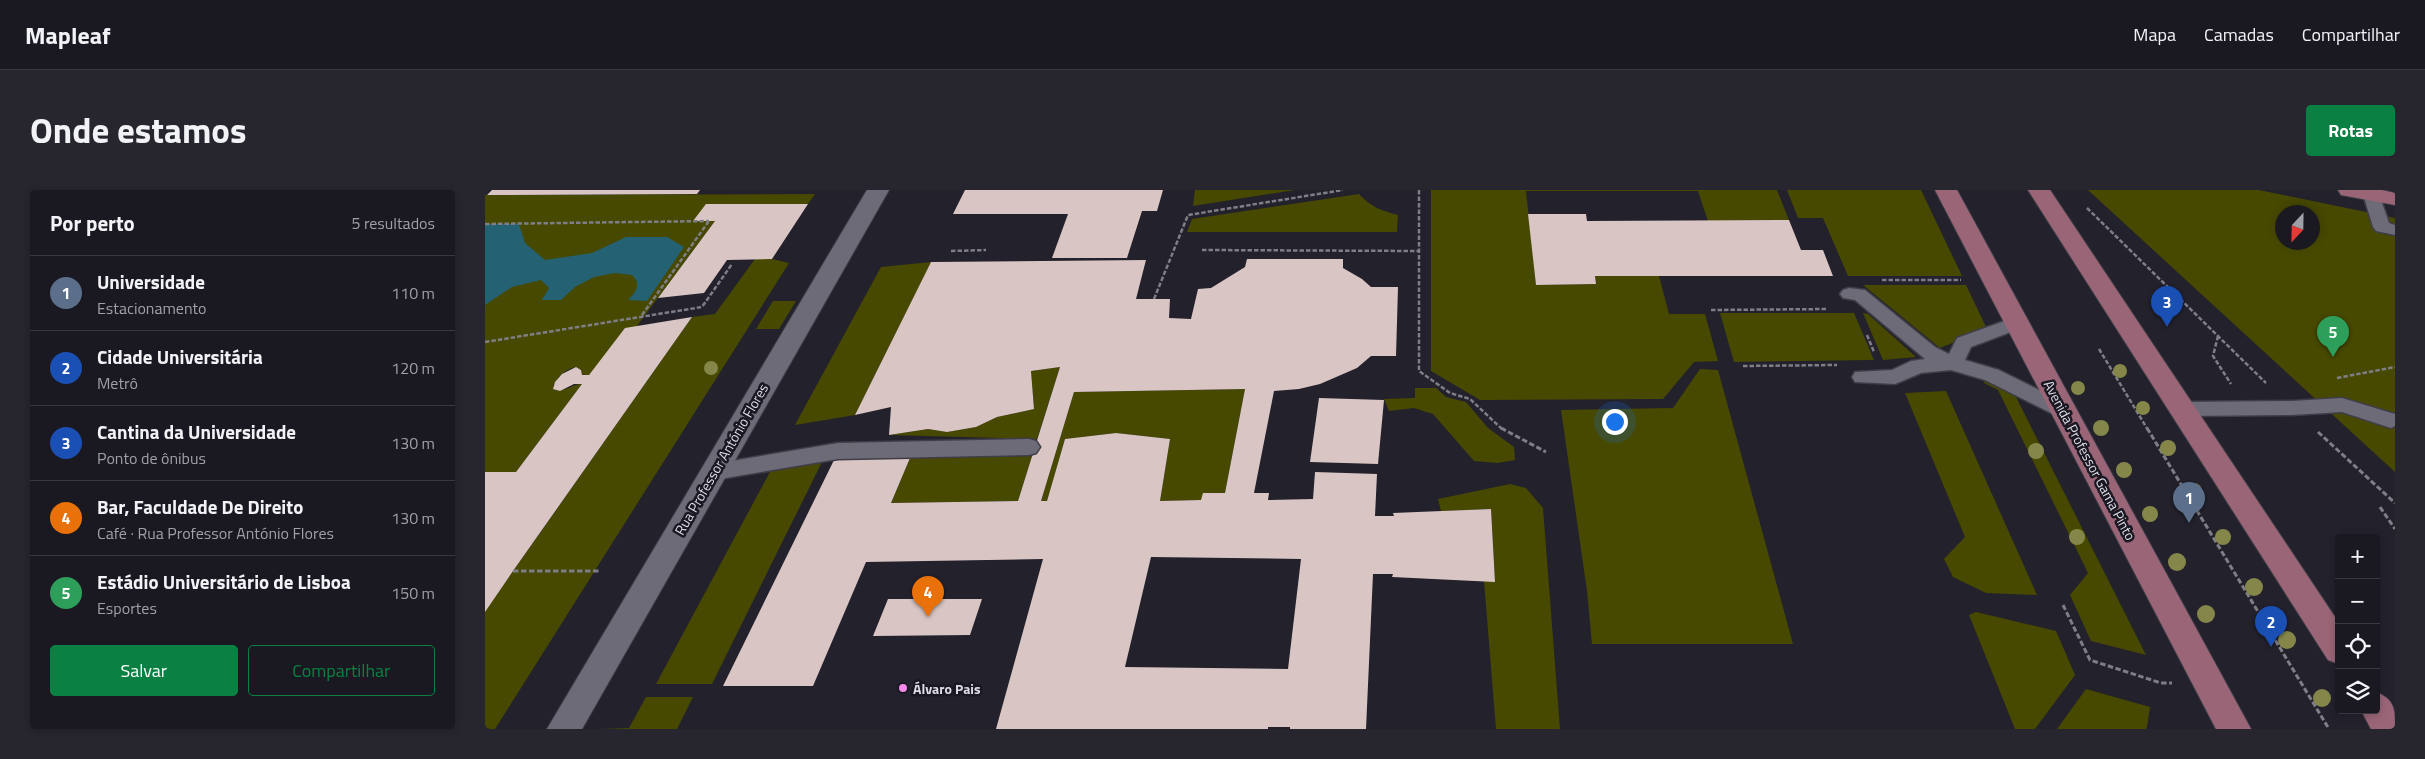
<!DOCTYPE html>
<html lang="pt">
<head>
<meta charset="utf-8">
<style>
	body { margin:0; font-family:"Titillium Web",sans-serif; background:#27262e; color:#f1f3f6 }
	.controls { position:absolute; right:15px; bottom:15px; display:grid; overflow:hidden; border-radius:5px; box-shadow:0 2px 8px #0003 }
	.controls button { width:45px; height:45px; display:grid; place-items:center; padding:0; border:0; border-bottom:1px solid #38383f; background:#1a1921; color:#f1f3f6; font:25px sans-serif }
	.compass { position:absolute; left:1790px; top:15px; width:45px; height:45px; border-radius:50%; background:#1a1921; box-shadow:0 2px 8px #0003; rotate:202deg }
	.you { position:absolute; left:1129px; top:231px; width:18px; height:18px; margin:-12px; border:4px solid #fff; border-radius:50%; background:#1a73e8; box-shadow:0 0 0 8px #1a73e833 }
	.badge { display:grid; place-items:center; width:32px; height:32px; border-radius:50%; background:#0b8043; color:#fff; font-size:16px; font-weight:700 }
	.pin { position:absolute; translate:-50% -41px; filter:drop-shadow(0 1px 2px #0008) }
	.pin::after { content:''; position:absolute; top:26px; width:18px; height:15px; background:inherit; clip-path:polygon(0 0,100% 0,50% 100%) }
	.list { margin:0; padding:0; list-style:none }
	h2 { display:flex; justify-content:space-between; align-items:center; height:65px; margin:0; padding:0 20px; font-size:21px }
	h2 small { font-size:16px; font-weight:400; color:#9fa0a5 }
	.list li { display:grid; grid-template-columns:32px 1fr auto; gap:15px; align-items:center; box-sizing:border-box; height:75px; padding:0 20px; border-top:1px solid #38383f }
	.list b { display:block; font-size:19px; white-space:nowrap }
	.list p { margin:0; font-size:16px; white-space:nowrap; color:#9fa0a5 }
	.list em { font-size:16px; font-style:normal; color:#9fa0a5 }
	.actions { display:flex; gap:10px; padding:15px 20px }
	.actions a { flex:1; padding:11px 0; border:1px solid #0b8043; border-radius:5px; text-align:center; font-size:18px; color:#0b8043 }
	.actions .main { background:#0b8043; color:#fff }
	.icon { flex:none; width:28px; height:28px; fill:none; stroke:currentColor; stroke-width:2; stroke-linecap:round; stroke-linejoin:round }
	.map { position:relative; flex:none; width:1910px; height:539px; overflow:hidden; border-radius:5px }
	header { display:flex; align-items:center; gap:30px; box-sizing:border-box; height:70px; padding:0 25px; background:#1a1921; border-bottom:1px solid #38383f }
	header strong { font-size:24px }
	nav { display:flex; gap:28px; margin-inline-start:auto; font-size:18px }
	.intro { display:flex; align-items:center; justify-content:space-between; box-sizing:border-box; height:120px; padding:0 30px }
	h1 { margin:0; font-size:35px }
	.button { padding:12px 22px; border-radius:5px; background:#0b8043; color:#fff; font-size:18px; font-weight:700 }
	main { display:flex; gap:30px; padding:0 30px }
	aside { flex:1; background:#1a1921; border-radius:5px; box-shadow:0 2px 8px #0003 }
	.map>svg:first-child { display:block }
</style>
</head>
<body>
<header>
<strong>Mapleaf</strong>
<nav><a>Mapa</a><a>Camadas</a><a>Compartilhar</a></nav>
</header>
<div class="intro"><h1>Onde estamos</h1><a class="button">Rotas</a></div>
<main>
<aside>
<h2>Por perto<small>5 resultados</small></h2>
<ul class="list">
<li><span class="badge" style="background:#5c6f8a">1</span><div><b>Universidade</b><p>Estacionamento</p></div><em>110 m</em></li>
<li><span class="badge" style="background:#1a4fb4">2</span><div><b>Cidade Universitária</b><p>Metrô</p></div><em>120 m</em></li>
<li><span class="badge" style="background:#1a4fb4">3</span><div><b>Cantina da Universidade</b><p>Ponto de ônibus</p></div><em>130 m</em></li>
<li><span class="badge" style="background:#e8710a">4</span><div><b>Bar, Faculdade De Direito</b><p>Café · Rua Professor António Flores</p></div><em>130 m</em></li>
<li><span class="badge" style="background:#2e9e5b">5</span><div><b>Estádio Universitário de Lisboa</b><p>Esportes</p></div><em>150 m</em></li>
</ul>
<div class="actions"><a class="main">Salvar</a><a>Compartilhar</a></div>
</aside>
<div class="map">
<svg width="1910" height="539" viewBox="0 0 1910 539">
	<rect width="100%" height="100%" fill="#23212c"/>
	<path fill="#474900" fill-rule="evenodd" d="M710,0H810L708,16Z
		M946,0H1292L1304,30L1223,31L1213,1H1041L1051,95L1111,94L1110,86H1174L1184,124H1220L1233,171L1209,172L1178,209L995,210L946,181Z
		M1302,0H1436L1477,86H1363L1338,28H1313Z
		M1603,0H1774L1910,28V282ZM1798,22H1828V52H1798Z
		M330,4L323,14H221L230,31L152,136L104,185H97L96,180L91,177C80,179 73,187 68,196L71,200C81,202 87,194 97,194L31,282H0V5Z
		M874,4C886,17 897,21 913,25L912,42H702L707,29Z
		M270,69H287L304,73L10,539H0V421L207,127L230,124Z
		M446,72L370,225L310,235L396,77Z
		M1378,95H1481L1502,139L1455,158Z
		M288,111H311L294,139H271Z
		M1235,123H1369L1389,170L1249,172Z
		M1378,123L1383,124L1431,167L1398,170Z
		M575,177L552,249L404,245L443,239L462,242L491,237L512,227L549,219L546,181Z
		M1215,179L1233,180L1308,454H1107L1102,401L1076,220L1188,218Z
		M1499,191L1530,205L1661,465L1606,451L1585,405L1603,383L1513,200L1499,193Z
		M930,198H951L961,207L981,212L1003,238L1029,257L1030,270L1013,273L989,271L948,224L929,218L904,221L899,209L930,208Z
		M760,199L740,303L716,310L675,311L685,249L631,243L580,249L562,311H556L589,202Z
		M1461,201L1552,405L1501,403L1468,387L1459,369L1480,347L1420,203Z
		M547,266L533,311L406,313L425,268Z
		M338,270L227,494H171L286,280Z
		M1025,294L1041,298L1058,318L1075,539H1011L999,391H1010L1006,319L956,321L953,309Z
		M1491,422L1571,441L1590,485L1550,539H1530L1484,425Z
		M1601,499L1665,517L1662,537L1661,539H1572Z
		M161,507H208L192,539H116L144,538Z"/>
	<path fill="#236173" d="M0,34H34L40,53L60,70L107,63L141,47H182L199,57L162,111L143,110C151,102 157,94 147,85L130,83L109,87L90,97L76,110H57L64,98L56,90L27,97L0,115Z"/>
	<path fill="#d9c6c4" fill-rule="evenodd" d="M7,0H215L212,4L2,5Z
		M480,0H678L672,21H657L642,68H567L583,24H468Z
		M221,14H323L287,69L242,70L219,103L173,108L230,31H208Z
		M1043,24H1101L1102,31L1304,30L1316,60H1338L1348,86H1110L1111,94L1051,95Z
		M762,69H858V78L877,89L886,97H913L911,166H886L872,178L835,194L814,199L789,201L769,303H784L783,310L828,309L830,282L892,284L890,326H909L908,323L1006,319L1010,392L907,387L908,384H888L881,539H805V537H783V539H511L558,369L381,372L328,496H238L350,268H425L406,313L533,311L575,177L546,181L549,219L512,227L491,237L462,242L443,239L404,245L406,217L370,225L446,72L661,70L651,109H685L684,128L706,129L713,99L726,98L760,77ZM760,199L740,303H718L716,310L675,311L685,249L631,243L580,249L562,311H556L589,202ZM666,367L816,369L803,479L640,477Z
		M207,127L28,381L0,422V282H31L97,194H89L75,201L68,199L70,192L77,184L91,177L96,180L97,185H104L140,138Z
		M834,208L899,210L893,274L825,272Z
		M403,409H497L485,445L388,446Z"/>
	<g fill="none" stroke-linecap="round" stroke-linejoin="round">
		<g stroke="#3f3d47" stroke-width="3">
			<path id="service" d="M1880,0H1890L1894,4L1904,33L1910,35V45L1891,41L1888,37L1878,4Z
				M1364,98L1380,100L1450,157L1464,164L1472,148L1525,129L1532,127L1539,129L1541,133L1539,137L1486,157L1480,170L1514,180L1586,216L1589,221L1586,226L1579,228L1572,226L1500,190L1466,180L1436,183L1410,194L1370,192L1367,187L1370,182L1407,180L1426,171L1440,169L1370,110L1358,108L1355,104L1358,100Z
				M1857,208L1910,224V236L1906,238L1857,222L1807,225L1697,226L1690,224L1687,219L1690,214L1697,212L1807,211Z
				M544,249L551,251L555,257L551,263L544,265L353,269L229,290L221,288L218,282L221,276L229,274L353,253Z"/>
		</g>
		<g stroke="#3f3d47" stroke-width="2">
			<path id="minor" d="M382,0H404L97,539H62Z"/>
		</g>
		<g stroke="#3f3d47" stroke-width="2">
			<path id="primary" d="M1450,0H1472L1766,539H1731Z
				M1543,0H1565L1854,433V474L1843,470Z
				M1853,0H1897L1910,3V15L1856,5Z
				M1891,502C1910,510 1910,519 1910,539H1886L1876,520H1891Z"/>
		</g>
		<path stroke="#7f7e87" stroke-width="2.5" stroke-dasharray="4.5 2" stroke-linecap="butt" d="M934,0V181L965,203L985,209L1018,240
			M1602,18L1781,193
			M0,34L224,31
			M717,60L934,61
			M466,61L501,60
			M1397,90H1476
			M669,109L703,25L858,0
			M1226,120L1343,119
			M157,125L224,31
			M1382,145L1389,162
			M1733,146L1728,166L1746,194
			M0,152L217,117L247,74
			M1614,159L1663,240
			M1258,176L1352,175
			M1852,188L1910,177"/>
		<path stroke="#7f7e87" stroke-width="3" stroke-dasharray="5.5 2.5" stroke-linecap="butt" d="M1016,238L1061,262
			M1662,238L1844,539
			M1833,242L1910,313
			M1895,317L1910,339
			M28,381H115
			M1578,415L1605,470L1676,493H1687"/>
		<use href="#service" fill="#6e6b79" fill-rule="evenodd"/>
		<use href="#minor" fill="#6e6b79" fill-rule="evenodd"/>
		<use href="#primary" fill="#9a6677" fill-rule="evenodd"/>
	</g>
	<g fill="#85874a">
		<circle cx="226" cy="178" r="7"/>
		<circle cx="1635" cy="181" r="7"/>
		<circle cx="1593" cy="198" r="7"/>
		<circle cx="1658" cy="218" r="7"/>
		<circle cx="1616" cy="238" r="8"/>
		<circle cx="1683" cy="258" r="8"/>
		<circle cx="1551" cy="261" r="8"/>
		<circle cx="1639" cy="280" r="8"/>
		<circle cx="1709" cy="301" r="8"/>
		<circle cx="1665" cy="324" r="8"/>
		<circle cx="1592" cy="347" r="8"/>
		<circle cx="1738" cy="347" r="8"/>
		<circle cx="1692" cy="372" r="9"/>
		<circle cx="1769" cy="397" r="9"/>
		<circle cx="1721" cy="424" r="9"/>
		<circle cx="1802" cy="450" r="9"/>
		<circle cx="1837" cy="508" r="9"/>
	</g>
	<circle fill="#f788ec" stroke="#1a1823" stroke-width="2" cx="418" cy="498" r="5"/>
	<g text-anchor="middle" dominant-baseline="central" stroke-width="5" stroke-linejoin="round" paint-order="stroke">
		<g font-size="14" fill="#dedde5" stroke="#1a1823">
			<text transform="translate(236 269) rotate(-60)">Rua Professor António Flores</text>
			<text transform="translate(1605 270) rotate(62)">Avenida Professor Gama Pinto</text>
		</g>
		<g font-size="14" font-weight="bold" fill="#dedde5" stroke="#1a1823" text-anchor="start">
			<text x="428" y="498">Álvaro Pais</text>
		</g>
	</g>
</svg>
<div class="controls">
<button>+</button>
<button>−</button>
<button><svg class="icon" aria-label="locate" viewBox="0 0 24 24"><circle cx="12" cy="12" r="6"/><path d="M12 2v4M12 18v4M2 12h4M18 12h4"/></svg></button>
<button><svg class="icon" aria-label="layers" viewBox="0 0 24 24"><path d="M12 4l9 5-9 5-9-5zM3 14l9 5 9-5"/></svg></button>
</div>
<svg class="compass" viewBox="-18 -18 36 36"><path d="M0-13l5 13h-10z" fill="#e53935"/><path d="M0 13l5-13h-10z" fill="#9fa0a5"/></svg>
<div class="you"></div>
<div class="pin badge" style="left:1704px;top:333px;background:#5c6f8a">1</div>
<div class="pin badge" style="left:1786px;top:457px;background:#1a4fb4">2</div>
<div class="pin badge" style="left:1682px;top:137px;background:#1a4fb4">3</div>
<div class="pin badge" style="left:443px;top:427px;background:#e8710a">4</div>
<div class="pin badge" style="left:1848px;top:167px;background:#2e9e5b">5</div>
</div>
</main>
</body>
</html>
